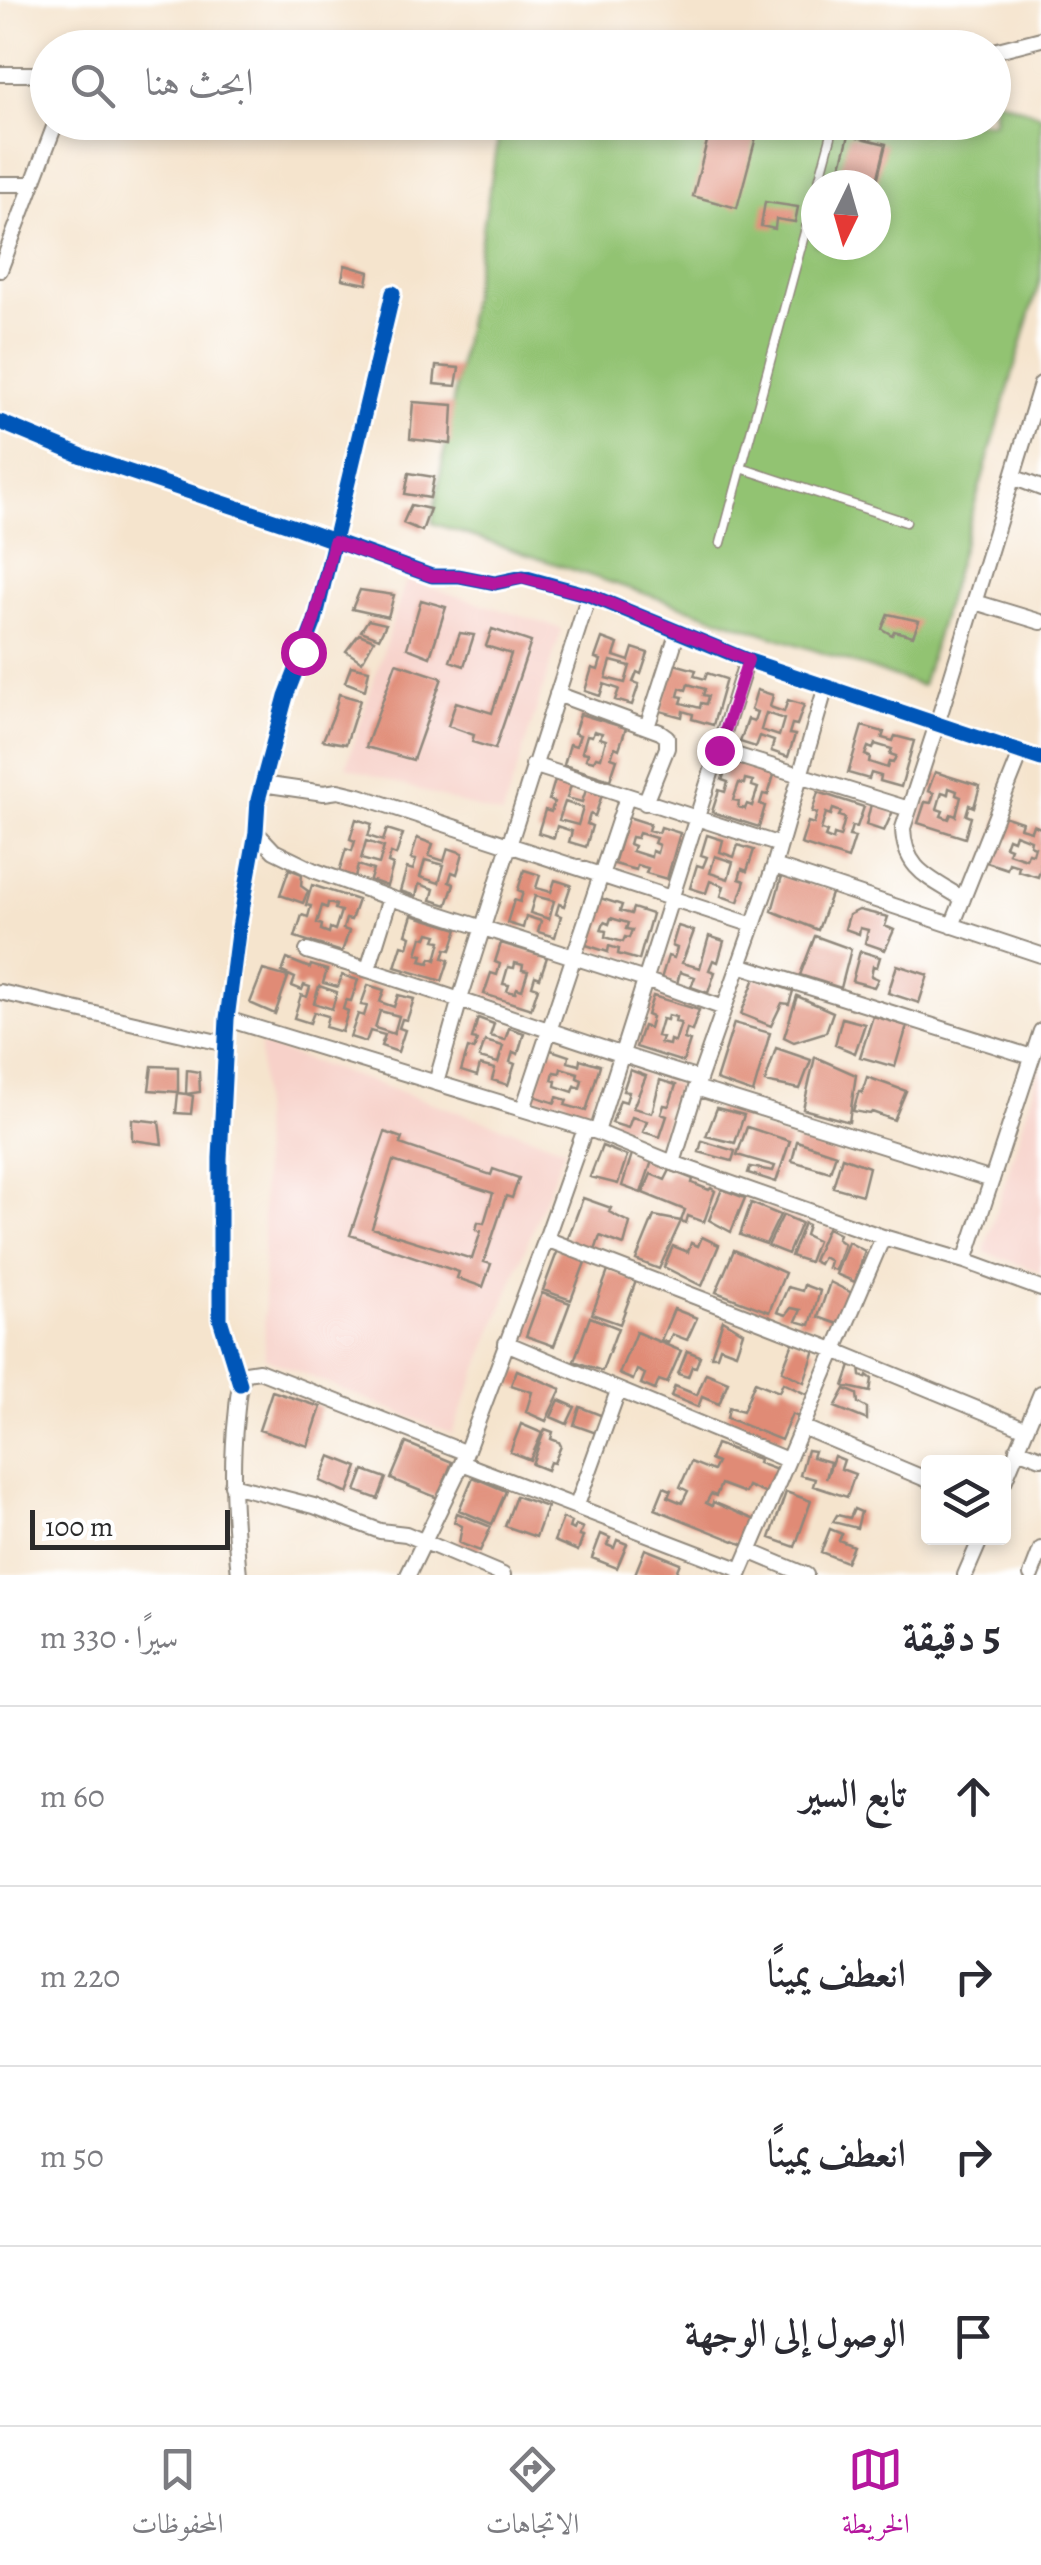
<!DOCTYPE html>
<html lang="ar">
<head>
<meta charset="utf-8">
<style>
	body { margin:0; font-family:Alegreya,Amiri,serif; background:#f2f2f3; color:#2b2b33; direction:rtl }
	.controls { position:absolute; right:30px; bottom:30px; display:grid; overflow:hidden; border-radius:10px; box-shadow:0 5px 15px #0003 }
	.controls button { width:90px; height:90px; display:grid; place-items:center; padding:0; border:0; border-bottom:2px solid #e1e1e2; background:#fff; color:#2b2b33; font:50px sans-serif }
	.compass { position:absolute; left:801px; top:170px; width:90px; height:90px; border-radius:50%; background:#fff; box-shadow:0 5px 15px #0003; rotate:185deg }
	.scale { position:absolute; left:30px; bottom:25px; width:200px; box-sizing:border-box; padding-left:10px; border:5px solid #2b2b2b; border-top:0; font-size:28px; line-height:35px; white-space:nowrap; color:#2b2b2b; -webkit-text-stroke:8px #fff; paint-order:stroke }
	.stop { position:absolute; width:30px; height:30px; margin:-22px; border:8px solid #b5179e; border-radius:50%; background:#fff }
	.stop.end { background:#b5179e; border-color:#fff; box-shadow:0 2px 10px #0008 }
	.list { margin:0; padding:0; list-style:none }
	h2 { display:flex; justify-content:space-between; align-items:center; height:130px; margin:0; padding:0 40px; font-size:42px }
	h2 small { font-size:32px; font-weight:400; color:#7c7c81 }
	.list li { display:grid; grid-template-columns:65px 1fr auto; gap:30px; align-items:center; box-sizing:border-box; height:180px; padding:0 40px; border-top:2px solid #e1e1e2 }
	.list b { display:block; font-size:38px; white-space:nowrap }
	.list em { font-size:32px; font-style:normal; color:#7c7c81 }
	.icon { flex:none; width:55px; height:55px; fill:none; stroke:currentColor; stroke-width:2; stroke-linecap:round; stroke-linejoin:round }
	.map { position:relative; flex:none; width:1041px; height:1575px; overflow:hidden; direction:ltr }
	.search { position:absolute; background:#fff; box-shadow:0 5px 15px #0003; left:30px; right:30px; top:30px; height:110px; display:flex; align-items:center; gap:25px; box-sizing:border-box; padding:0 35px; border-radius:55px; color:#7c7c81; font-size:38px }
	.sheet { height:850px; background:#fff }
	nav { display:flex; justify-content:space-around; align-items:center; box-sizing:border-box; height:140px; border-top:2px solid #e1e1e2; background:#fff; font-size:28px; color:#7c7c81 }
	nav a { display:grid; justify-items:center; gap:5px }
	nav .on { color:#b5179e }
	.map>svg:first-child { display:block }
</style>
</head>
<body>
<div class="map">
<svg width="1041" height="1575" viewBox="0 0 1041 1575">
	<rect width="100%" height="100%" fill="#fff"/>
	<filter id="ink" filterUnits="userSpaceOnUse"><feTurbulence type="fractalNoise" baseFrequency=".01" numOctaves="2"/><feDisplacementMap in="SourceGraphic" scale="20" xChannelSelector="R" yChannelSelector="G"/><feConvolveMatrix kernelMatrix="1 2 1 2 8 2 1 2 1" color-interpolation-filters="sRGB"/></filter>
	<filter id="wash" filterUnits="userSpaceOnUse"><feTurbulence type="fractalNoise" baseFrequency=".0048" numOctaves="4" result="noise"/><feDisplacementMap in="SourceGraphic" scale="40" xChannelSelector="R" yChannelSelector="G"/><feGaussianBlur stdDeviation="2.25" result="paint"/><feColorMatrix in="noise" values="0 0 0 0 0 0 0 0 0 0 0 0 0 0 0 0 0 1.4 0 .05"/><feComposite in="paint" operator="in"/></filter>
	<g filter="url(#wash)">
		<rect width="100%" height="100%" fill="#f5e4cd"/>
		<path fill="#f7d1c9" d="M406,580L562,629L502,816L346,767Z
			M260,1044L565,1148L452,1434L265,1358Z
			M1041,1063V1272L984,1252Z"/>
		<path fill="#92c372" stroke="#5e774e" stroke-width="2.5" fill-rule="evenodd" d="M994,99L1041,115V276L922,686L432,523L501,123L994,122ZM816,185H876V245H816Z"/>
		<g id="blocks">
			<path fill="#e08b76" fill-rule="evenodd" d="M712,122H747L759,126L737,208L693,196Z
				M849,135L886,144L876,185H836Z
				M765,202L798,207L795,222L776,219L775,229L761,226Z
				M345,265L369,272L367,284L342,279Z
				M436,366L459,368L456,386L434,384Z
				M413,402L453,405L451,444L410,439Z
				M409,473L434,477L430,498L405,494Z
				M411,505L430,509L422,531L403,523Z
				M360,590L394,595L388,617L352,609Z
				M421,600L446,607L430,657L407,648Z
				M888,614L919,621L913,636L894,631L892,635L882,629Z
				M368,620L386,624L379,638L361,631Z
				M492,629L531,642L495,749L472,742L474,735L448,726L456,702L492,713L511,654L486,646Z
				M460,633L474,635L464,666L450,661Z
				M359,634L374,640L362,662L346,651Z
				M602,638L618,644L614,656L629,661L633,648L648,653L641,674L637,672L633,682L639,684L632,705L615,700L619,689L604,684L600,696L585,691L592,668L598,670L601,660L595,658ZM611,661L630,666L625,683L606,678Z
				M396,663L442,678L413,760L366,747Z
				M674,664L696,670L694,676L705,679L707,673L726,679L713,725L692,719L693,714L683,711L682,717L660,711ZM688,684L705,689L703,695L708,696L706,704L701,703L700,708L681,703L683,697L678,696L680,688L686,690Z
				M351,666L369,670L365,690L345,682Z
				M757,690L773,695L770,707L784,712L788,700L804,705L797,725L792,724L789,734L795,735L788,757L771,751L774,741L760,736L756,747L740,742L748,719L754,721L757,712L751,710ZM766,713L784,719L779,736L761,730Z
				M339,694L360,700L346,744L323,740L334,714Z
				M580,714L626,728L619,749L615,747L611,757L617,759L610,780L564,765L570,744L576,746L580,735L574,733ZM594,731L602,733L600,738L606,740L601,758L596,757L594,761L586,759L588,753L582,752L587,735L592,736Z
				M862,726L884,732L882,738L893,741L895,736L914,741L901,787L880,781L881,776L871,773L869,779L848,773ZM875,744L892,749L890,754L896,756L893,763L889,762L887,768L869,762L870,757L865,755L868,747L873,749Z
				M729,760L774,775L768,795L763,794L760,804L765,806L759,827L712,812L719,790L725,792L728,782L722,780ZM745,779L753,781L752,786L758,788L752,806L747,804L745,809L738,807L739,801L733,800L739,783L744,784Z
				M935,772L980,786L974,807L969,805L966,815L971,817L965,838L918,823L925,802L931,803L934,793L928,791ZM949,788L957,791L956,795L961,797L956,816L951,814L949,819L941,816L943,811L937,809L942,792L948,794Z
				M555,780L571,785L567,798L582,802L586,790L602,795L595,816L590,814L587,824L592,826L586,847L569,842L572,831L557,826L554,838L538,833L545,810L551,812L554,802L549,800ZM565,802L583,808L578,825L559,820Z
				M818,792L864,807L857,827L852,826L849,836L855,837L848,859L801,844L808,822L814,824L817,813L812,812ZM833,809L841,812L839,816L845,818L840,837L834,835L833,840L825,837L827,832L821,830L826,813L831,815Z
				M871,804L893,811L884,831L866,825Z
				M1000,815L1022,822L1020,828L1031,831L1033,825L1041,828V868L1038,877L1018,871L1019,866L1009,863L1007,869L986,862ZM1015,834L1031,840L1030,845L1035,847L1033,854L1028,853L1026,859L1008,853L1010,848L1005,846L1008,838L1013,840Z
				M628,817L650,824L648,830L659,833L661,827L680,833L667,879L646,873L648,868L637,865L636,870L614,864ZM639,833L656,838L654,843L659,845L657,853L652,851L651,857L632,851L634,846L629,844L631,837L637,838Z
				M356,819L372,824L368,836L383,841L387,829L403,834L396,855L391,853L388,863L393,865L387,886L370,880L373,870L358,865L355,877L339,872L346,849L352,851L355,841L350,839ZM366,841L384,847L379,864L361,859Z
				M707,835L723,840L720,852L734,857L738,845L754,850L747,871L742,869L739,879L745,881L738,902L721,896L724,886L710,881L706,893L690,888L697,865L703,867L707,857L701,855ZM715,856L733,862L728,879L710,873Z
				M417,838L433,844L429,856L444,861L448,848L463,853L457,874L452,872L449,882L454,884L447,905L431,900L434,889L419,884L416,896L400,891L407,868L413,870L416,860L411,859ZM425,860L444,865L439,883L420,877Z
				M289,869L302,874L301,886L308,891L303,903L280,895Z
				M524,870L540,875L536,888L551,892L555,880L571,885L564,906L559,904L556,914L561,916L555,937L538,932L541,921L526,916L523,928L507,923L514,900L520,902L523,892L518,890ZM535,896L554,901L549,919L530,913Z
				M782,876L832,891L818,930L772,911Z
				M312,885L358,900L351,920L346,919L343,929L349,931L342,952L295,937L302,915L308,917L311,906L306,905ZM328,903L336,905L335,909L341,911L335,930L330,928L329,933L321,930L322,925L317,923L322,906L327,908Z
				M600,898L622,905L620,911L631,914L633,908L652,914L639,960L618,954L619,949L609,946L608,952L586,945ZM611,918L628,923L626,929L632,930L629,938L625,937L623,942L605,937L606,931L601,930L604,922L609,924Z
				M859,910L888,917L885,926L894,930L885,950L865,943L868,930L860,928L859,934L845,929L849,915Z
				M412,915L458,929L451,950L446,949L443,958L449,960L442,981L395,967L402,945L408,947L411,936L406,934ZM429,933L437,935L435,940L441,941L436,960L431,958L429,963L421,961L423,955L417,954L422,937L427,938Z
				M678,926L694,931L682,963L700,968L709,936L724,941L718,962L713,960L709,970L715,972L708,993L691,987L695,977L680,972L677,984L661,979L668,956L674,958L677,948L672,946Z
				M815,936L851,949L841,988L800,975Z
				M501,943L547,957L540,978L535,976L532,986L538,988L531,1009L484,994L491,973L497,975L500,964L495,962ZM515,963L523,965L522,970L528,971L522,990L517,988L515,993L507,991L509,985L503,984L508,967L514,968Z
				M860,951L880,957L877,967L873,966L871,976L878,979L874,987L852,981Z
				M287,959L310,968L311,965L327,970L323,983L338,987L342,975L358,980L351,1001L346,1000L343,1009L348,1011L342,1032L325,1027L328,1016L314,1012L310,1023L294,1018L301,995L307,997L310,987L304,985L302,990L292,986L295,978L282,972ZM319,986L337,992L332,1009L314,1003Z
				M897,965L928,975L919,1003L888,993Z
				M263,970L288,977L275,1014L250,1003Z
				M755,978L793,991L789,1004L782,1003L771,1026L741,1014Z
				M368,985L384,990L380,1002L394,1007L398,995L414,999L407,1020L402,1019L399,1028L405,1030L398,1052L381,1046L385,1035L370,1031L366,1042L350,1037L358,1014L364,1016L367,1006L361,1005ZM380,1011L399,1016L394,1034L375,1028Z
				M653,996L699,1010L692,1031L687,1029L684,1039L690,1041L683,1062L636,1047L643,1026L649,1028L652,1017L647,1015ZM668,1015L676,1017L675,1022L681,1023L675,1042L670,1040L669,1045L660,1043L662,1037L657,1036L662,1019L667,1020Z
				M797,996L833,1012L826,1032L794,1042L784,1037Z
				M873,1016L907,1026L895,1067L860,1057Z
				M478,1018L494,1024L490,1036L505,1040L509,1028L524,1033L518,1054L513,1052L510,1062L515,1064L508,1085L492,1080L495,1069L480,1065L477,1076L461,1071L468,1048L474,1050L477,1040L472,1039ZM485,1041L503,1046L498,1063L479,1058Z
				M842,1018L865,1024L855,1053L835,1045Z
				M734,1023L770,1033L753,1093L716,1080Z
				M776,1048L811,1060L800,1089L765,1082Z
				M548,1049L569,1056L568,1062L579,1065L580,1059L600,1065L586,1111L565,1105L567,1100L557,1097L555,1103L534,1096ZM561,1068L578,1073L577,1078L582,1080L580,1088L575,1086L573,1092L555,1086L556,1081L552,1080L554,1072L560,1073Z
				M815,1057L856,1075L849,1122L803,1109Z
				M152,1066L178,1067V1092L149,1090Z
				M187,1070L199,1072L200,1092L186,1094L193,1096L191,1114L176,1113L178,1093L186,1094Z
				M630,1070L646,1076L633,1108L652,1113L660,1080L676,1085L669,1106L664,1105L661,1114L667,1116L660,1137L643,1132L647,1121L632,1117L628,1128L612,1123L620,1100L626,1102L629,1092L623,1091Z
				M867,1077L906,1091L894,1120L872,1112L870,1114L853,1111L859,1091L862,1093Z
				M717,1108L744,1115L735,1143L706,1136Z
				M132,1119L159,1122L162,1144L132,1140Z
				M747,1127L790,1141L776,1182L748,1173L750,1167L773,1171L775,1166L737,1155Z
				M385,1132L402,1138L400,1144L491,1175L493,1169L519,1178L512,1198L506,1196L484,1262L491,1264L483,1287L457,1278L459,1272L350,1235ZM393,1161L493,1193L484,1223L478,1222L476,1230L481,1231L472,1259L372,1228Z
				M702,1141L735,1151L732,1161L699,1152Z
				M797,1141L836,1154L830,1172L792,1161Z
				M602,1146L627,1156L618,1184L590,1177Z
				M632,1154L652,1161L641,1193L622,1186Z
				M842,1157L869,1167L862,1195L833,1187Z
				M670,1170L693,1179L692,1183L709,1190L711,1188L715,1191L704,1222L688,1216L686,1223L681,1221L659,1269L636,1260L654,1216L681,1221L685,1210L643,1193L651,1174L665,1180Z
				M722,1189L745,1198L731,1232L709,1220Z
				M583,1198L611,1208L609,1212L630,1223L624,1245L600,1236L595,1251L567,1241Z
				M751,1203L780,1215L766,1244L740,1235Z
				M783,1215L801,1223L788,1254L768,1246Z
				M804,1223L808,1225L805,1235L817,1241L809,1262L791,1256Z
				M827,1228L839,1234L837,1239L844,1244L835,1270L828,1268L830,1261L823,1257L819,1264L813,1261Z
				M702,1237L719,1245L702,1286L664,1267L673,1246L688,1252L691,1243L698,1246Z
				M848,1242L865,1251L855,1282L836,1274Z
				M559,1247L587,1257L571,1300L543,1290Z
				M734,1250L785,1273L769,1312L716,1292Z
				M608,1271L636,1281L620,1324L592,1314Z
				M830,1282L852,1293L838,1324L818,1317Z
				M804,1285L820,1291L810,1325L796,1321L801,1310L791,1308L786,1315L777,1312L788,1287L802,1291Z
				M542,1293L570,1303L554,1346L526,1336Z
				M674,1309L697,1318L687,1340L672,1334L668,1343L661,1340Z
				M590,1317L618,1328L602,1371L574,1361Z
				M723,1320L743,1332L736,1353L720,1347L717,1356H711Z
				M636,1332L681,1351L667,1383L659,1380L655,1390L641,1384L645,1374L637,1370L633,1380L619,1374Z
				M794,1340L815,1350L804,1382L782,1371Z
				M687,1351L700,1356L696,1367L692,1366L688,1377L678,1374Z
				M852,1363L860,1367L861,1376L866,1378L867,1375L872,1379L870,1392L844,1386Z
				M517,1370L561,1389L546,1421L526,1412L532,1392L511,1385Z
				M706,1373L728,1382L719,1404L702,1397L698,1407L671,1396L675,1386L697,1395Z
				M755,1382L779,1392L783,1383L808,1395L798,1417L792,1414L781,1440L727,1418L729,1407L743,1411Z
				M845,1389L857,1394L858,1403L867,1408V1420L835,1407Z
				M272,1391L321,1407L308,1446L259,1430Z
				M559,1400L575,1407L567,1424L551,1417Z
				M580,1407L603,1416L596,1433L574,1425Z
				M521,1424L542,1433L530,1460L510,1452Z
				M545,1429L553,1432L551,1439L559,1442L561,1446L554,1463L550,1462L547,1470L532,1464Z
				M406,1443L452,1462L438,1498L391,1479Z
				M716,1444L759,1459L758,1463L777,1470L767,1494L748,1486L745,1493L721,1484L716,1496L711,1494L706,1503L712,1506L713,1502L755,1520L744,1545L655,1509L664,1487L671,1490L668,1497L682,1503L688,1491L680,1487L691,1462L713,1471L717,1463L710,1460Z
				M807,1450L814,1451L812,1457L830,1462L826,1479L834,1456L844,1460L841,1469L855,1474L847,1497L813,1486L815,1479L800,1475Z
				M330,1456L358,1467L348,1493L320,1481Z
				M364,1470L386,1478L378,1499L356,1491Z
				M473,1477L506,1491L492,1524L459,1510Z
				M786,1492L811,1501L795,1547L770,1538Z
				M516,1496L547,1507L536,1537L505,1526Z
				M854,1509L861,1512L857,1528L833,1522L837,1515L850,1518Z
				M457,1513L491,1527L480,1551L459,1543L462,1526L454,1522Z
				M563,1518L571,1522L569,1528L574,1530L576,1525L583,1528L579,1536L583,1537L578,1551L554,1541Z
				M830,1529L842,1534L839,1540L853,1546L846,1562L821,1552Z
				M601,1534L610,1538L607,1545L614,1548L617,1540L627,1544L617,1568L592,1558Z
				M645,1549L680,1563L675,1575L635,1574Z"/>
		</g>
	</g>
	<g filter="url(#ink)">
		<use href="#blocks" fill-opacity="0" stroke="#90887c" stroke-width="2.5"/>
		<g fill="none" stroke-linecap="round" stroke-linejoin="round">
			<g stroke="#90887c" stroke-width="11">
				<path id="lane" d="M818,185L835,122
					M741,468L906,522
					M721,543L816,191"/>
			</g>
			<g stroke="#90887c" stroke-width="18">
				<path id="street" d="M994,51L1041,39
					M0,74H40L48,77
					M0,184H32
					M0,270L56,122
					M0,422L82,456L298,528L418,571L432,576H459L495,583L523,577L589,595L747,660L1041,759
					M1013,477L1041,488
					M975,602L1041,622
					M557,694L660,732L667,737V748L645,803
					M647,727L678,631
					M719,750L909,809
					M533,765L780,845
					M262,784L324,793L338,791L359,796L753,925
					M256,832L274,851L313,870L390,898L645,980L724,1008
					M774,866L1041,955
					M963,899C931,878 904,871 903,828L937,724L1041,384
					M952,926L1021,753
					M307,951C439,990 567,1039 699,1079
					M739,965L1032,1057
					M368,969L390,898
					M0,992L226,1044
					M227,1019L597,1132L673,1163L883,1237L965,1261L1041,1289
					M436,1083L460,999L589,595
					M696,1088L992,1180
					M523,1109L627,797
					M597,1132L747,660
					M673,1163L696,1088L774,866L826,686
					M546,1239L834,1350L1026,1429
					M965,1261L1041,1031
					M506,1343L787,1460
					M240,1384L220,1319V1158L227,1019L238,933L256,832L258,800L286,696L315,621L393,293
					M802,1427L928,1480
					M1017,1449L1041,1458
					M462,1463L741,1570
					M1004,1482L1041,1393
					M232,1485L314,1506L380,1531L406,1534L503,1575
					M577,1505L618,1391
					M749,1551L806,1575
					M239,1575C234,1522 230,1471 236,1418C238,1402 237,1387 246,1373L259,1371L464,1452
					M408,1575L462,1463L546,1239L585,1129
					M739,1575L883,1237
					M965,1575L981,1538
					M1031,1575L1041,1549"/>
			</g>
			<use href="#lane" stroke="#fff" stroke-width="8"/>
			<use href="#street" stroke="#fff" stroke-width="14"/>
			<g stroke="#fff" stroke-width="21">
				<path id="cycleway" d="M0,422L82,456L298,528L418,571L432,576H459L495,583L523,577L589,595L747,660L1041,759
					M240,1384L220,1319V1158L227,1019L238,933L256,832L258,800L286,696L315,621L393,293"/>
			</g>
			<use href="#cycleway" stroke="#0057b8" stroke-width="15"/>
		</g>
	</g>
	<g fill="none" stroke-linecap="round" stroke-linejoin="round" filter="url(#ink)">
		<path stroke="#b5179e" stroke-width="12" d="M303,652L314,620L334,542L432,576H459L494,583L522,578L589,595L748,660L719,750"/>
	</g>
</svg>
<div class="controls">
<button><svg class="icon" aria-label="layers" viewBox="0 0 24 24"><path d="M12 4l9 5-9 5-9-5zM3 14l9 5 9-5"/></svg></button>
</div>
<svg class="compass" viewBox="-18 -18 36 36"><path d="M0-13l5 13h-10z" fill="#e53935"/><path d="M0 13l5-13h-10z" fill="#7c7c81"/></svg>
<div class="scale">100 m</div>
<div class="stop" style="left:303px;top:652px"></div>
<div class="stop end" style="left:719px;top:750px"></div>
<div class="search"><svg class="icon" aria-label="search" viewBox="0 0 24 24"><circle cx="10" cy="10" r="6"/><path d="M15 15l6 6"/></svg>ابحث هنا</div>
</div>
<section class="sheet">
<h2>5 دقيقة<small>سيرًا · 330 m</small></h2>
<ul class="list">
<li><svg class="icon" aria-label="ahead" viewBox="0 0 24 24"><path d="M12 20V5M6 11l6-6 6 6"/></svg><div><b>تابع السير</b></div><em>60 m</em></li>
<li><svg class="icon" aria-label="right" viewBox="0 0 24 24"><path d="M7 20v-9h11M14 6l5 5-5 5"/></svg><div><b>انعطف يمينًا</b></div><em>220 m</em></li>
<li><svg class="icon" aria-label="right" viewBox="0 0 24 24"><path d="M7 20v-9h11M14 6l5 5-5 5"/></svg><div><b>انعطف يمينًا</b></div><em>50 m</em></li>
<li><svg class="icon" aria-label="arrive" viewBox="0 0 24 24"><path d="M6 21V4h12l-3 4 3 4H6"/></svg><div><b>الوصول إلى الوجهة</b></div></li>
</ul>
</section>
<nav>
<a class="on"><svg class="icon" aria-label="map" viewBox="0 0 24 24"><path d="M3 6l6-2 6 2 6-2v14l-6 2-6-2-6 2zM9 4v14M15 6v14"/></svg>الخريطة</a>
<a><svg class="icon" aria-label="directions" viewBox="0 0 24 24"><path d="M12 3l9 9-9 9-9-9zM9 14v-3h6M13 9l2 2-2 2"/></svg>الاتجاهات</a>
<a><svg class="icon" aria-label="saved" viewBox="0 0 24 24"><path d="M7 4h10v16l-5-4-5 4z"/></svg>المحفوظات</a>
</nav>
</body>
</html>
